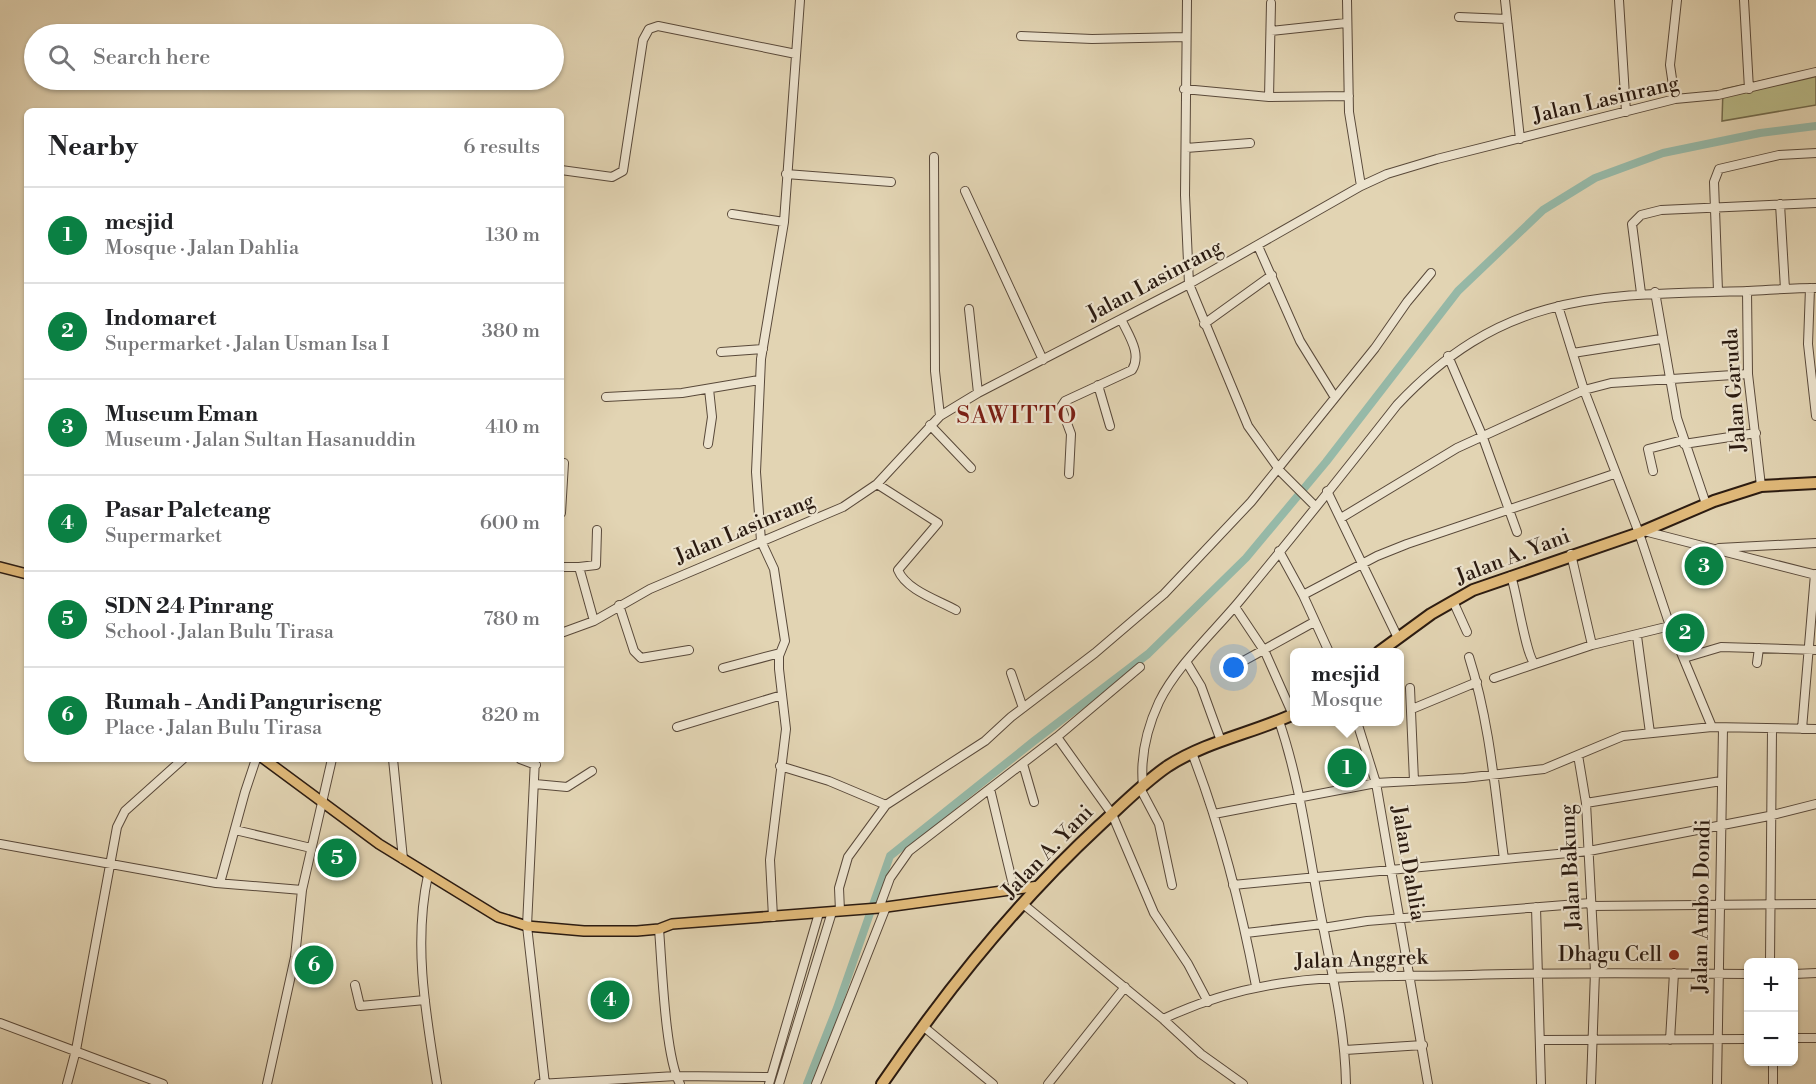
<!DOCTYPE html>
<html lang="en">
<head>
<meta charset="utf-8">
<style>
	body { margin:0; font-family:"Libre Bodoni",serif; background:#f2f2f2; color:#202124 }
	.controls { position:absolute; right:18px; bottom:18px; display:grid; overflow:hidden; border-radius:9px; box-shadow:0 2px 4px #0004 }
	.controls button { width:54px; height:54px; display:grid; place-items:center; padding:0; border:0; border-bottom:2px solid #e0e0e0; background:#fff; color:#202124; font:30px sans-serif }
	.you { position:absolute; left:1234px; top:668px; width:21px; height:21px; margin:-15px; border:4px solid #fff; border-radius:50%; background:#1a73e8; box-shadow:0 0 0 9px #1a73e833 }
	.badge { display:grid; place-items:center; width:39px; height:39px; border-radius:50%; background:#0b8043; color:#fff; font-size:20px; font-weight:700 }
	.pin { position:absolute; translate:-50% -50%; border:3px solid #fff; box-shadow:0 2px 6px #0006 }
	.popup { position:absolute; left:1290px; top:648px; width:114px; height:78px; box-sizing:border-box; display:grid; place-content:center; border-radius:9px; background:#fff; filter:drop-shadow(0 2px 4px #0005); font-size:20px; white-space:nowrap; color:#757577 }
	.popup b { font-size:22px; color:#202124 }
	.popup::after { content:''; position:absolute; left:50%; top:100%; margin-left:-12px; border:12px solid transparent; border-top-color:#fff }
	.list { margin:0; padding:0; list-style:none }
	h2 { display:flex; justify-content:space-between; align-items:center; height:78px; margin:0; padding:0 24px; font-size:26px }
	h2 small { font-size:20px; font-weight:400; color:#757577 }
	.list li { display:grid; grid-template-columns:39px 1fr auto; gap:18px; align-items:center; box-sizing:border-box; height:96px; padding:0 24px; border-top:2px solid #e0e0e0 }
	.list b { display:block; font-size:22px; white-space:nowrap }
	.list p { margin:0; font-size:20px; white-space:nowrap; color:#757577 }
	.list em { font-size:20px; font-style:normal; color:#757577 }
	.icon { flex:none; width:33px; height:33px; fill:none; stroke:currentColor; stroke-width:2; stroke-linecap:round; stroke-linejoin:round }
	.map { position:relative; flex:none; width:1816px; height:1084px; overflow:hidden }
	.search { position:absolute; background:#fff; box-shadow:0 2px 4px #0004; left:24px; top:24px; width:540px; height:66px; display:flex; align-items:center; gap:15px; box-sizing:border-box; padding:0 21px; border-radius:33px; color:#757577; font-size:22px }
	.panel { position:absolute; background:#fff; box-shadow:0 2px 4px #0004; left:24px; top:108px; width:540px; height:654px; border-radius:9px }
	.map>svg:first-child { display:block }
</style>
</head>
<body>
<div class="map">
<svg width="1816" height="1084" viewBox="0 0 1816 1084">
	<rect width="100%" height="100%" fill="#e2d4b3"/>
	<filter id="stains"><feTurbulence type="fractalNoise" baseFrequency=".00333" numOctaves="4"/><feColorMatrix values="0 0 0 0 .2 0 0 0 0 .09 0 0 0 0 .02 0 0 0 .5 -.17"/></filter>
	<radialGradient id="worn" r=".72"><stop offset=".6" stop-color="#630" stop-opacity="0"/><stop offset="1" stop-color="#630" stop-opacity=".3"/></radialGradient>
	<path fill="#b9bb89" stroke="#726b4d" stroke-width="1.5" d="M1816,69V105L1722,121L1723,89Z"/>
	<g fill="none" stroke-linecap="round" stroke-linejoin="round">
		<path stroke="#96b9a8" stroke-width="8" d="M807,1084L837,1008L890,856L1034,741L1148,654L1246,558L1326,462L1458,291L1543,210L1595,178L1663,153L1760,133L1816,126"/>
		<g stroke="#59493a" stroke-width="10">
			<path id="minor" d="M1187,0L1185,195L1189,284L1248,426L1281,472L1315,506
				M1347,0L1349,112L1361,186
				M1505,0L1520,139
				M1619,0L1626,112
				M1744,0L1749,89
				M1459,17L1507,19
				M1271,31L1346,23
				M1021,36L1092,39L1186,37
				M1184,89L1269,97L1349,96
				M1269,97L1271,3
				M1675,99L1670,65L1677,0
				M1186,148L1250,143
				M934,157L935,371L940,416
				M561,170L612,177L623,171L643,40L649,29L658,26L796,54
				M786,174L891,182
				M965,191L1043,360
				M1780,204L1785,289
				M732,214L784,222
				M1258,246L1300,341L1334,396
				M1810,288L1808,344L1816,416
				M1718,291L1714,182L1719,169L1779,155L1816,153
				M1747,291L1748,374L1761,486
				M1655,292L1677,418L1706,504
				M1641,293L1632,224L1641,215L1661,210L1816,203
				M1558,306L1584,390L1639,533L1670,626L1712,727L1816,729
				M969,309L978,393
				M1204,324L1272,275
				M721,352L763,349
				M1573,353L1661,339
				M1448,356L1482,435L1517,532
				M1098,385L1110,426
				M606,397L682,393L759,380
				M930,425L971,468
				M708,444L712,417L709,389
				M1684,444L1756,433
				M1653,471L1648,449L1683,440
				M1069,474L1071,434L1061,407L1065,401L1132,370C1142,354 1129,336 1122,321
				M877,484L938,523L898,570C906,590 938,600 956,610
				M1327,491L1398,638
				M561,513L564,463
				M1341,518L1457,448L1584,390L1611,383L1748,374
				M1644,531L1816,575
				M1719,548L1816,543
				M1279,551L1303,595L1377,556L1407,544L1614,474
				M1571,554L1592,645
				M561,567H579L594,621
				M579,567L596,565L597,530
				M1511,576C1517,593 1526,657 1535,664L1592,645L1670,626
				M1303,595L1329,652
				M1453,601L1467,632
				M619,605L634,651L641,658L689,650
				M1235,607L1265,652L1293,715
				M561,633L594,621L650,589L843,507L877,484L940,416L978,393L1189,284L1361,186L1387,174L1437,159L1675,99L1718,95L1816,72
				M1637,636L1650,733
				M1469,657C1490,723 1495,791 1504,859
				M1684,658L1721,647L1816,650
				M1187,663L1201,686L1221,741
				M1757,663L1759,648
				M1238,664L1314,622
				M723,668L780,653
				M1011,673L1023,708
				M1494,678L1535,664
				M1410,688L1414,781
				M1412,709L1477,682
				M1279,721C1302,788 1309,858 1323,926C1333,979 1345,1030 1346,1084
				M1357,722L1376,783L1428,1084
				M677,727L782,695
				M1802,729L1815,574
				M1057,737L1112,814L1154,913L1188,964L1208,1002
				M1192,753C1221,828 1241,907 1256,986
				M1578,755L1586,803L1595,972L1591,1084
				M393,759L403,859
				M520,759L536,765
				M535,759L527,926L545,1084
				M1023,764L1034,802
				M780,766L829,781L886,805
				M535,784L567,787L592,771
				M1143,786C1140,757 1147,728 1159,702C1177,665 1216,630 1242,598C1294,535 1346,470 1397,405C1505,290 1601,295 1748,291C1770,290 1793,288 1816,288
				M1140,788L1159,824L1172,885
				M990,789L1014,889
				M1586,803L1721,781
				M1214,814L1376,783L1464,778L1544,769L1623,736L1712,727
				M235,830L311,848
				M0,844L216,883L302,890
				M428,875C413,944 426,1015 437,1084
				M220,883L245,792L256,759
				M1233,885L1589,851L1769,816L1816,804
				M1023,904L1163,1019L1201,1054L1243,1084
				M1591,906L1816,904
				M1536,907L1541,1084
				M879,908L890,878L909,851L1057,737L1140,667
				M840,911L839,888L848,857L886,805L985,741L1011,717L1095,653L1164,594L1251,502L1375,348L1407,302L1431,273
				M773,917L770,860L786,729L779,669V656L785,641L774,569L761,541L756,472L761,359L784,222L800,0
				M1323,928L1367,921L1590,903
				M659,929C662,965 665,1057 680,1084
				M1246,933L1322,924
				M1770,962L1772,729
				M1794,974L1816,973
				M355,985L360,1006L425,1000
				M1163,1019C1269,969 1358,978 1471,975C1563,972 1656,973 1748,974
				M0,1023L163,1084
				M924,1027L993,1084
				M1794,1038H1816
				M1541,1040L1748,1039
				M1670,1040L1674,973
				M1345,1050L1423,1045
				M1773,1062V1084
				M67,1084L76,1050L117,827L125,811L183,759
				M267,1084L295,957L302,890L332,759
				M539,1084L676,1076L771,1077
				M769,1084L819,913
				M779,1084L832,912
				M816,1084L886,907
				M1048,1084L1125,987
				M1717,1084L1723,728"/>
		</g>
		<g stroke="#2b1b11" stroke-width="12">
			<path id="major" d="M0,567L27,574
				M264,759L379,844L498,917L527,926L584,931H637L659,929L672,924L879,908L1039,886"/>
		</g>
		<g stroke="#2b1b11" stroke-width="14">
			<path id="highway" d="M1379,652L1431,614L1473,590L1639,533L1714,501L1761,486L1816,483
				M882,1084C945,992 1017,902 1099,826C1121,806 1143,783 1168,766C1207,741 1253,733 1294,714"/>
		</g>
		<use href="#minor" stroke="#ece3ce" stroke-width="8"/>
		<use href="#major" stroke="#e1ba7a" stroke-width="9"/>
		<use href="#highway" stroke="#e1ba7a" stroke-width="10"/>
	</g>
	<circle fill="#8f2418" stroke="#ece3ce" stroke-width="2" cx="1674" cy="955" r="6"/>
	<g text-anchor="middle" dominant-baseline="central" stroke-width="4.5" stroke-linejoin="round" paint-order="stroke">
		<g font-size="21" fill="#2b1b11" stroke="#ece3ce">
			<text transform="translate(1606 100) rotate(-13)">Jalan Lasinrang</text>
			<text transform="translate(1155 281) rotate(-28)">Jalan Lasinrang</text>
			<text transform="translate(1735 390) rotate(-94)">Jalan Garuda</text>
			<text transform="translate(745 529) rotate(-23)">Jalan Lasinrang</text>
			<text transform="translate(1513 557) rotate(-21)">Jalan A. Yani</text>
			<text transform="translate(1048 852) rotate(-46)">Jalan A. Yani</text>
			<text transform="translate(1408 863) rotate(80)">Jalan Dahlia</text>
			<text transform="translate(1571 867) rotate(-93)">Jalan Bakung</text>
			<text transform="translate(1702 906) rotate(-89)">Jalan Ambo Dondi</text>
			<text transform="translate(1361 960) rotate(-2)">Jalan Anggrek</text>
		</g>
		<g font-size="21" fill="#2b1b11" stroke="#ece3ce" text-anchor="end">
			<text x="1662" y="955">Dhagu Cell</text>
		</g>
		<g font-size="24" letter-spacing="1.5" fill="#7a1f14" stroke="#ece3ce">
			<text x="1017" y="416">SAWITTO</text>
		</g>
	</g>
	<rect width="100%" height="100%" filter="url(#stains)"/>
	<rect width="100%" height="100%" fill="url(#worn)"/>
</svg>
<div class="controls">
<button>+</button>
<button>−</button>
</div>
<div class="you"></div>
<div class="pin badge" style="left:1347px;top:768px">1</div>
<div class="popup"><b>mesjid</b>Mosque</div>
<div class="pin badge" style="left:1685px;top:633px">2</div>
<div class="pin badge" style="left:1704px;top:566px">3</div>
<div class="pin badge" style="left:610px;top:1000px">4</div>
<div class="pin badge" style="left:337px;top:858px">5</div>
<div class="pin badge" style="left:314px;top:965px">6</div>
<div class="search"><svg class="icon" aria-label="search" viewBox="0 0 24 24"><circle cx="10" cy="10" r="6"/><path d="M15 15l6 6"/></svg>Search here</div>
<section class="panel">
<h2>Nearby<small>6 results</small></h2>
<ul class="list">
<li><span class="badge">1</span><div><b>mesjid</b><p>Mosque · Jalan Dahlia</p></div><em>130 m</em></li>
<li><span class="badge">2</span><div><b>Indomaret</b><p>Supermarket · Jalan Usman Isa I</p></div><em>380 m</em></li>
<li><span class="badge">3</span><div><b>Museum Eman</b><p>Museum · Jalan Sultan Hasanuddin</p></div><em>410 m</em></li>
<li><span class="badge">4</span><div><b>Pasar Paleteang</b><p>Supermarket</p></div><em>600 m</em></li>
<li><span class="badge">5</span><div><b>SDN 24 Pinrang</b><p>School · Jalan Bulu Tirasa</p></div><em>780 m</em></li>
<li><span class="badge">6</span><div><b>Rumah - Andi Panguriseng</b><p>Place · Jalan Bulu Tirasa</p></div><em>820 m</em></li>
</ul>
</section>
</div>
</body>
</html>
